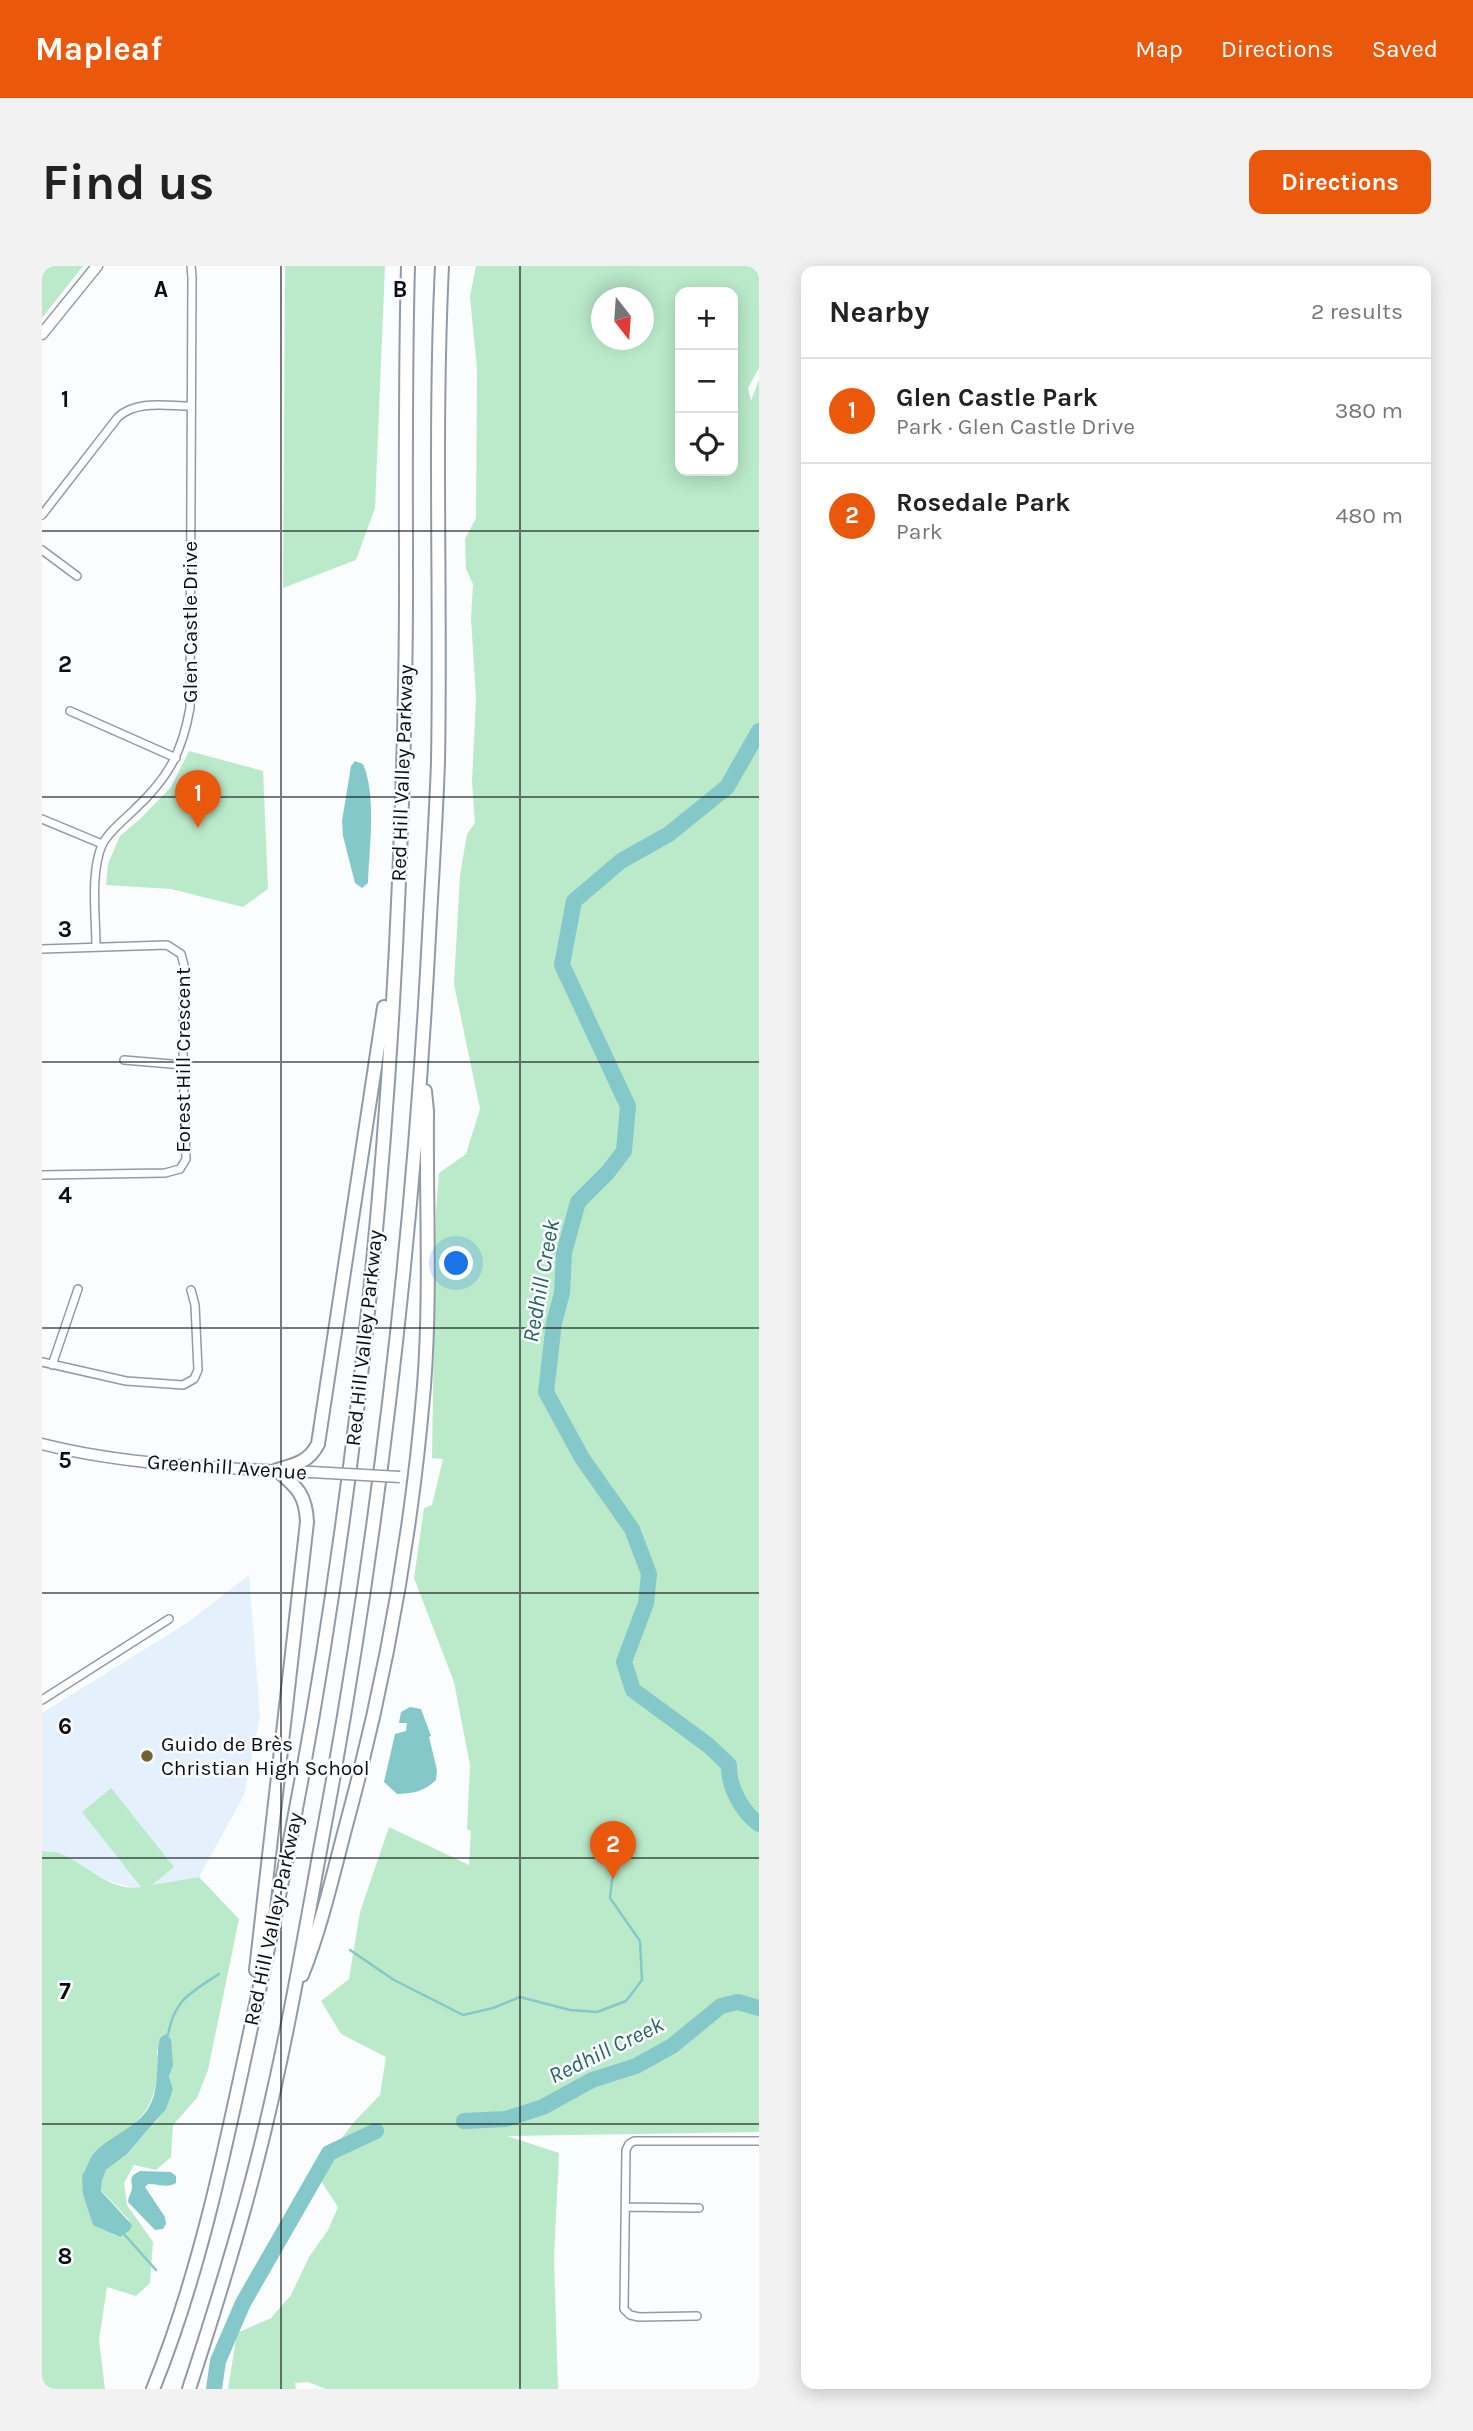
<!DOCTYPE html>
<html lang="en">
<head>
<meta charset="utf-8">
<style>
	body { margin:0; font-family:Karla,sans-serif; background:#f2f2f2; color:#222 }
	.controls { position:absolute; right:21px; top:21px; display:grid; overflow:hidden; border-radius:14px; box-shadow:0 4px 18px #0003 }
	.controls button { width:63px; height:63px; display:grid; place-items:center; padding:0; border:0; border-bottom:2px solid #e0e0e0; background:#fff; color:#222; font:35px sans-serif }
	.compass { position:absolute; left:549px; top:21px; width:63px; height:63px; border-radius:50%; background:#fff; box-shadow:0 4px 18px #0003; rotate:163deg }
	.you { position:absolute; left:415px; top:998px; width:24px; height:24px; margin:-18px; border:5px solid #fff; border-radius:50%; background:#1a73e8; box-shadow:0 0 0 10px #1a73e833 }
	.badge { display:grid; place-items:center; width:46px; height:46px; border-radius:50%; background:#ea580c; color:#fff; font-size:23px; font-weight:700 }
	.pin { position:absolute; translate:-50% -58px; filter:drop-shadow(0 2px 4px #0008) }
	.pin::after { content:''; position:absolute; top:37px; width:24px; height:21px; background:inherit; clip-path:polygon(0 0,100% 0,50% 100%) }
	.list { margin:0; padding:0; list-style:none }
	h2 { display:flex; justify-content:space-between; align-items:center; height:91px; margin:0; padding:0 28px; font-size:30px }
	h2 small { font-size:23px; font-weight:400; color:#767676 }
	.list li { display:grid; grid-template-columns:46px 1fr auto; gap:21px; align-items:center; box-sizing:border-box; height:105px; padding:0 28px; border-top:2px solid #e0e0e0 }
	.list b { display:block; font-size:26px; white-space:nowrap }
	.list p { margin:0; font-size:23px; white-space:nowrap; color:#767676 }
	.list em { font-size:23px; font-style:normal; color:#767676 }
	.icon { flex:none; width:38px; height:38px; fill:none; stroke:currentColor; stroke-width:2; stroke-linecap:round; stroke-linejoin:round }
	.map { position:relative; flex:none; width:717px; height:2123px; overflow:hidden; border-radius:14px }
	header { display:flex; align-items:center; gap:42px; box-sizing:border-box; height:98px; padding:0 35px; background:#ea580c; color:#fff }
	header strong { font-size:33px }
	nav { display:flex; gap:38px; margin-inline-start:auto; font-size:24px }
	.intro { display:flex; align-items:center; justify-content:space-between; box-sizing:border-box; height:168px; padding:0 42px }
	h1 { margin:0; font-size:49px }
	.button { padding:18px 32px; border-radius:14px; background:#ea580c; color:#fff; font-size:24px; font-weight:700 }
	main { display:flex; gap:42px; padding:0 42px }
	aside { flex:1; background:#fff; border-radius:14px; box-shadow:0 4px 18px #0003 }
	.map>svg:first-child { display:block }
</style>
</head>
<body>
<header>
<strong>Mapleaf</strong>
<nav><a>Map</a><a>Directions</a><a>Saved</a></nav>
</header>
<div class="intro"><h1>Find us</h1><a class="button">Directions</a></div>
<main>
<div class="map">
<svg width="717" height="2123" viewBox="0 0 717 2123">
	<rect width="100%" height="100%" fill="#fafcfe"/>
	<path fill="#e4f0fc" d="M207,1309L218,1450L202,1529L157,1611L92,1622L64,1614L16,1587L0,1585V1447L145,1357Z"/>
	<path fill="#baeaca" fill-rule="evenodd" d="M0,0H41L0,52Z
		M243,0H343L333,242L314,294L241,322Z
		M434,0H717V102L706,122L709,135L717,114V1866L465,1870L517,1887L512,1992L516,2123H284L266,2116L253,2117L254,2123H186L195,2067L229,2052L249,2029L267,1991L286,1964L296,1941L273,1906L313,1855L338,1829L344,1791L299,1768L279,1735L307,1713L318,1646L347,1561L427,1599L429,1565L425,1563L428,1499L412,1416L372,1312L382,1242L390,1239L401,1193L390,1192L394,946L397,907L424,888L438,843L412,718L418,609L425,568L433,557L430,516L434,432L429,352L431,318L424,303L423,273L434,252L435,103L428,31ZM638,26H691V205H638ZM559,32H601V74H559Z
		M147,485L221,505L226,623L201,641L129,623L64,619L66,598L78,570L98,553L129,521Z
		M69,1522L132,1601L110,1619L157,1611L197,1653L166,1804L155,1832L131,1859L129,1891L114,1904L92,1899L82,1917L85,1939L111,1976L108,2017L94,2030L65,2021L57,2074L63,2123H0V1585C5,1586 12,1585 17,1587C43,1597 69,1627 99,1621L40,1546ZM115,1783L131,1800L127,1809L131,1823L117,1852L85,1888L64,1904L60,1915L59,1924L87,1954L78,1971L70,1968L40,1909C46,1902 46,1892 53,1886C63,1876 77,1870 88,1861C113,1843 118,1812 115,1783Z"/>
	<path fill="#85c8ca" d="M313,495L321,498C335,531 327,581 326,617L320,622L313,617L301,570L300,555L309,500Z
		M368,1441L379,1443L389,1470L387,1471L395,1504L394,1514C383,1525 370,1528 355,1528L342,1516L353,1468L364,1465L365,1457H357L359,1446Z
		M124,1768L129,1773L131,1800L127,1810L131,1823L124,1843L85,1888L64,1904L60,1915L59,1925L90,1959L88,1964L78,1971L51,1959L41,1928L40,1909C46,1902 46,1892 53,1886C68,1870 96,1861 107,1841C119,1821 113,1793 118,1772Z
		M98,1905L129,1906L134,1910V1917C124,1923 116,1917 106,1918L103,1921L123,1951L124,1958L121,1963L113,1964L86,1936C86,1932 88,1929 89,1926C93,1916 83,1912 98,1905Z"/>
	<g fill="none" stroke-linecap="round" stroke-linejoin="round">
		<path stroke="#85c8ca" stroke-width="2.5" d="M308,1684L352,1714L421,1749L451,1742L478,1731L528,1744L555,1746L584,1735L600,1714L598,1675L568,1632L570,1614L582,1576
			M126,1769C132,1734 148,1727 177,1708
			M81,1967L114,2004"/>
		<path stroke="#85c8ca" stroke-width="16" d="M717,465L685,521L627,568L579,595L532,635L520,699L586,840L582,885L566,906L536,936L522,987L520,1027L512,1057L504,1126L540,1192L590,1263L607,1308L604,1337L582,1396L591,1424L666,1479L687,1499C686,1520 700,1546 717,1558
			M422,1855L464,1853L501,1841L550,1814L594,1800L630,1780L679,1740L696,1736L717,1742
			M172,2123L176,2095L201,2037L287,1887L334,1865"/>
		<g stroke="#929aa3" stroke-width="10">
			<path id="street" d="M0,249L76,151C95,134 124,140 148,140
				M0,284L35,310
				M28,445L134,492
				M0,553L60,578
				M54,681C54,650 48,607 60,579C66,566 83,553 93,543C126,512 140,487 148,442L150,11L149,0
				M0,683L125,679L139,688L142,699L141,799L144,893L138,903L123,907L0,909
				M82,794L141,799
				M0,1096L84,1115L141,1119L152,1113L156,1104L153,1039L149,1024
				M10,1099L36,1023
				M0,1434L127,1353
				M584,1941L657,1942
				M655,2050L597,2051L588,2049L582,2043L584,1884L587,1878L592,1875H717"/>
		</g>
		<g stroke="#929aa3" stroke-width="13">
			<path id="secondary" d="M0,68L55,0
				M0,1178C87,1200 179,1202 269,1206"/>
		</g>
		<g stroke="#929aa3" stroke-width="16">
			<path id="highway" d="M235,1204C253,1199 267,1196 276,1178L342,741
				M214,1704L265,1256C264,1229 255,1221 235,1204
				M260,1709C280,1659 292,1604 306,1552C344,1411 370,1265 382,1120C389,1029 384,936 385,845L383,825
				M111,2123C164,1993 191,1843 221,1706C299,1348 342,982 357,615C361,518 364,421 364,324C364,216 363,108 366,0
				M147,2123C176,2035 204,1944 225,1854C250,1749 267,1642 287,1536C339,1249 372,960 387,669C390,611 394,554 396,496C399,331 392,165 400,0"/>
		</g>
		<use href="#street" stroke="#fff" stroke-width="7"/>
		<use href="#secondary" stroke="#fff" stroke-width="10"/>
		<use href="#highway" stroke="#fff" stroke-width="12"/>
		<g stroke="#929aa3" stroke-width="13" stroke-linecap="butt">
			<path id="secondary-bridge" d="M269,1206L358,1211"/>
		</g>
		<use href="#secondary-bridge" stroke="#fff" stroke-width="10"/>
	</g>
	<path fill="none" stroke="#0b0e11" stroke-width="2" stroke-opacity="0.55" d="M239,0V2123M478,0V2123M0,265H717M0,531H717M0,796H717M0,1062H717M0,1327H717M0,1592H717M0,1858H717"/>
	<circle fill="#716230" stroke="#fafcfe" stroke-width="2.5" cx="105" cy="1490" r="7"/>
	<g text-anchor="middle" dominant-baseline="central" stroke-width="5" stroke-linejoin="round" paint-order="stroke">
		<g font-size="21" fill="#0b0e11" stroke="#fafcfe">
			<text transform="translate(148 356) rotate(-90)">Glen Castle Drive</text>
			<text transform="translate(360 507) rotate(-88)">Red Hill Valley Parkway</text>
			<text transform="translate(141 794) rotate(-90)">Forest Hill Crescent</text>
			<text transform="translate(322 1072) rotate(-84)">Red Hill Valley Parkway</text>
			<text transform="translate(185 1201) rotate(4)">Greenhill Avenue</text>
			<text transform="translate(231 1653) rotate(-78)">Red Hill Valley Parkway</text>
		</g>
		<g font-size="21" fill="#0b0e11" stroke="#fafcfe" text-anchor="start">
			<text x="119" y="1478">Guido de Brès<tspan x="119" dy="24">Christian High School</tspan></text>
		</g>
		<g font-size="23" font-style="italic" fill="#286163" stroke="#fafcfe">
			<text transform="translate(499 1015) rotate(-80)">Redhill Creek</text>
			<text transform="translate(564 1784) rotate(-26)">Redhill Creek</text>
		</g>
	</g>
	<g font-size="23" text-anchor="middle" font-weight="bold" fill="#0b0e11" stroke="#fafcfe" stroke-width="5" stroke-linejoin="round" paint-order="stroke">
		<text x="119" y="31">A</text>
		<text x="358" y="31">B</text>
		<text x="23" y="141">1</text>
		<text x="23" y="406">2</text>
		<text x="23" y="671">3</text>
		<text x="23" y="937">4</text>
		<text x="23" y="1202">5</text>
		<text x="23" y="1468">6</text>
		<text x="23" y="1733">7</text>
		<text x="23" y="1998">8</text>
	</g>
</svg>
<div class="controls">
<button>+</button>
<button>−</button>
<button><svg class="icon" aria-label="locate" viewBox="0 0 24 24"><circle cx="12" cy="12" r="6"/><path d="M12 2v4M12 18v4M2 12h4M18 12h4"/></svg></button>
</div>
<svg class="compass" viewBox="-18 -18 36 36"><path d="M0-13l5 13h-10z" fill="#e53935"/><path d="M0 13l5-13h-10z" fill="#767676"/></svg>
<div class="you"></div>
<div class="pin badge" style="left:156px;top:562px">1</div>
<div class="pin badge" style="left:571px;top:1613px">2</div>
</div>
<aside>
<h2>Nearby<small>2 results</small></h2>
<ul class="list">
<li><span class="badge">1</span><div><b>Glen Castle Park</b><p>Park · Glen Castle Drive</p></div><em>380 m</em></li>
<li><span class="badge">2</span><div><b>Rosedale Park</b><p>Park</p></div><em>480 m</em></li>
</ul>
</aside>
</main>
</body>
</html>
